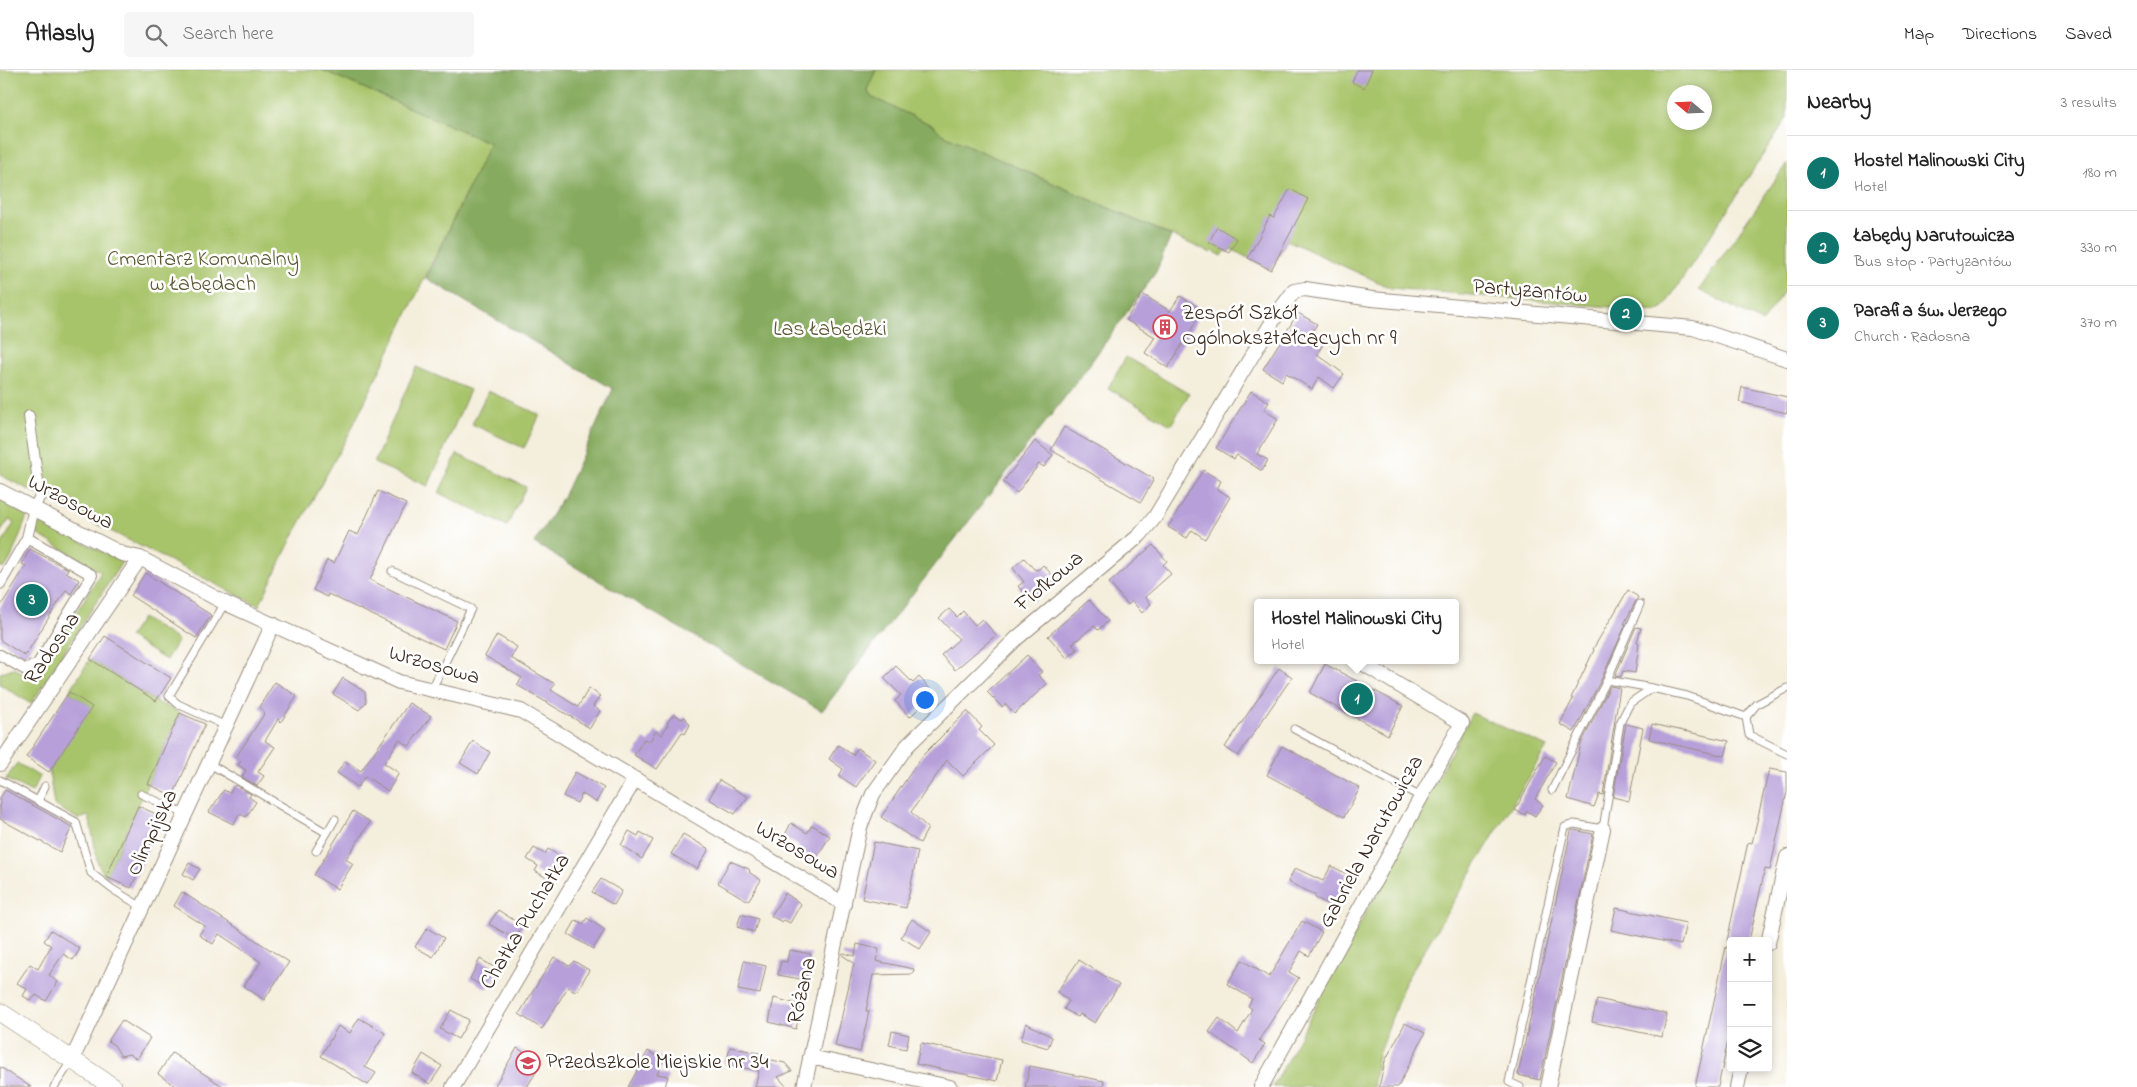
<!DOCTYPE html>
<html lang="en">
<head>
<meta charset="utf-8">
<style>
	body { margin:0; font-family:"Indie Flower",sans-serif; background:#f6f6f6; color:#222 }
	.controls { position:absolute; right:15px; bottom:15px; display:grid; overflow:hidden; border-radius:5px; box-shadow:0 2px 8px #0003 }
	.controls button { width:45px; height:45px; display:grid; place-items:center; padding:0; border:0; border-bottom:1px solid #e0e0e0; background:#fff; color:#222; font:25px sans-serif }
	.compass { position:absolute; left:1667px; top:15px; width:45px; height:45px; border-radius:50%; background:#fff; box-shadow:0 2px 8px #0003; rotate:289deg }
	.you { position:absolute; left:924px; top:629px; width:18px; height:18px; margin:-12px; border:4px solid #fff; border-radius:50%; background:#1a73e8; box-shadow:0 0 0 8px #1a73e833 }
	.badge { display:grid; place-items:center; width:32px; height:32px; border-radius:50%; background:#0f766e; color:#fff; font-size:16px; font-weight:700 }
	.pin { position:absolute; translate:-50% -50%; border:2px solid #fff; box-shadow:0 1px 5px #0006 }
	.popup { position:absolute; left:1254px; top:529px; width:205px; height:65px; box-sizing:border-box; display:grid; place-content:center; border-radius:5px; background:#fff; filter:drop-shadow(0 1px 4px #0005); font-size:16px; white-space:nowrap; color:#767676 }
	.popup b { font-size:19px; color:#222 }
	.popup::after { content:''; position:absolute; left:50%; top:100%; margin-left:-10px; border:10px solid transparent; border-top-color:#fff }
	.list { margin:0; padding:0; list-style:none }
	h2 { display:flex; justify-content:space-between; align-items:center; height:65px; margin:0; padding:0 20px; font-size:21px }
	h2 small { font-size:16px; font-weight:400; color:#767676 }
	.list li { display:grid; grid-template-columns:32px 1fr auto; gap:15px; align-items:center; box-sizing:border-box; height:75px; padding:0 20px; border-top:1px solid #e0e0e0 }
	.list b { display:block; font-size:19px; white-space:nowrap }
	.list p { margin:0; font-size:16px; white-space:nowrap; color:#767676 }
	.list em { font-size:16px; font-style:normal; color:#767676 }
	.icon { flex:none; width:28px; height:28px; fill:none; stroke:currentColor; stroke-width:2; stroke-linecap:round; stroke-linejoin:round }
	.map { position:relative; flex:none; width:1787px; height:1017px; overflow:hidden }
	header { display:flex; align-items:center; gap:30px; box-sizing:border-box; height:70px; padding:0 25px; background:#fff; border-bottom:1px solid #e0e0e0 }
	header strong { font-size:24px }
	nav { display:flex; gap:28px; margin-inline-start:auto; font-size:18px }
	.search { width:350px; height:45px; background:#f6f6f6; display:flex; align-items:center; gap:12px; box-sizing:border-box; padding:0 18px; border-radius:5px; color:#767676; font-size:19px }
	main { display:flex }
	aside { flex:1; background:#fff }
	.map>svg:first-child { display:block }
</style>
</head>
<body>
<header>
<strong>Atlasly</strong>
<div class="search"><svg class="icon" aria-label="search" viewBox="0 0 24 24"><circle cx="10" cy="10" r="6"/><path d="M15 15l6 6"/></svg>Search here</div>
<nav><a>Map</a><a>Directions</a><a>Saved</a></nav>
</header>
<main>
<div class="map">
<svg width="1787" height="1017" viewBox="0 0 1787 1017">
	<rect width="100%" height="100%" fill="#fff"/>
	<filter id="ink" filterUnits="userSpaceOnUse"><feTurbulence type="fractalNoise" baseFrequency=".02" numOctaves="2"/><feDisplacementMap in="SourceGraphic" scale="10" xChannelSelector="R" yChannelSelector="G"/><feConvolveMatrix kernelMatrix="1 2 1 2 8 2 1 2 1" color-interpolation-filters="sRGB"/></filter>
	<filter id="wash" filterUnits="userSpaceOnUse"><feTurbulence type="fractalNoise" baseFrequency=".0096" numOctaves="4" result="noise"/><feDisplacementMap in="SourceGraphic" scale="20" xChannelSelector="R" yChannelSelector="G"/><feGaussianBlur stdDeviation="1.12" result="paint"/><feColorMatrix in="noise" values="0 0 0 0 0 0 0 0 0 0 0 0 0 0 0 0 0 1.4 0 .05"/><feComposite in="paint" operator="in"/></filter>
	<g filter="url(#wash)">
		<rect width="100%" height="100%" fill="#f4eedc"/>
		<path fill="#a8c46a" stroke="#727744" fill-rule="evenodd" d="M0,0H322L490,73L351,360L293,466L259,536L0,405Z
			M876,0H1787V48L1664,237L1656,241L1391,218L1287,170L1271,200L1231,179L1229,182L1225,181L1222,186L1213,181L1211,183L942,64L934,56L871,27L867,20ZM1674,22H1704V52H1674Z
			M1787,93V217L1762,252L1699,220Z
			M1126,287L1189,324L1171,355L1108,318Z
			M416,297L470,320L428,416L374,393Z
			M488,321L540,345L524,378L472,354Z
			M457,384L526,417L507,456L439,423Z
			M0,430L28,444L11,488L5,498L0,497V477L14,453L9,450L0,463Z
			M40,450L122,492L31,634L0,614V603L13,598L35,610L101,502L37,464Z
			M142,548L178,570L166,590L129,567Z
			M90,589L155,631L180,643L106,807L98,794L89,746L78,749L54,735L49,702L91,637L69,622Z
			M1472,643L1547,677L1405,912L1378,985L1373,1017H1273Z
			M17,693L40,707L32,722L6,709Z"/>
		<path fill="#86aa5e" stroke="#606a3e" d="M322,0H876L867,20L871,27L934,56L942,64L1171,166L1156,202L1079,309L822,641L534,473L563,427L613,319L426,208L490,73Z"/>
		<g id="blocks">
			<path fill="#b7a0d9" d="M1357,0H1372L1364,18L1352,12Z
				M1290,119L1308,129L1271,200L1248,188L1270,146L1274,148Z
				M1217,157L1237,169L1229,182L1209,172Z
				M1142,224L1170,241L1180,226L1203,240L1168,298L1145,283L1155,267L1126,250Z
				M1298,243L1317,254L1312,262L1326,270L1317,284L1344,304L1334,318L1319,307L1312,319L1286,303L1282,311L1263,299Z
				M1742,317L1787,327V343L1739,332Z
				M1251,321L1269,332L1264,340L1278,349L1257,384L1268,390L1262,401L1237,385L1234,389L1216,378Z
				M1064,357L1154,409L1141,432L1051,380Z
				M1035,371L1053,385L1044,397L1039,394L1017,423L1003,412Z
				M1203,400L1221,411L1217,419L1230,427L1205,469L1192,460L1187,468L1168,457Z
				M378,421L406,434L370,510L457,551L444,579L328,524L327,527L313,520L327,490L334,493L349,461L358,465Z
				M1153,475L1167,491L1163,495L1171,504L1145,527L1151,534L1142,543L1132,531L1128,535L1109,513Z
				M30,479L68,499L66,502L79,510L71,524L66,520L25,586L0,570V537L26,496L22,494Z
				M1024,488L1034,499L1038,500L1043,495L1057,510L1032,532L1018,516L1024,512L1013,498Z
				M145,503L211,545L196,568L131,526Z
				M1628,520L1638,527L1624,554H1626L1602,608L1574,662L1560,654L1573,629L1571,628L1594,580L1593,579Z
				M1089,530L1108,551L1098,560L1094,556L1072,574L1077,580L1067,588L1048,566Z
				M949,539L957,547L963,541L975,555L982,549L996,565L955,600L941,585L959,569L939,548Z
				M1636,557L1641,558L1637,572L1639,573L1635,603L1623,601L1621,607L1615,606Z
				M497,565L517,577L511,588L555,614L551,620L578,637L589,618L600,626L593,636L600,641L590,658L517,615L522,608L485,586Z
				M105,566L171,608L156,631L90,589Z
				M1027,585L1042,602L1038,605L1047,614L1014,644L1006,634L1002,637L987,622Z
				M1325,594L1403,636L1388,665L1310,623Z
				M896,596L913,613L919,607L934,623L910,647L895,631L901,625L884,608Z
				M1279,598L1292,607L1238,686L1225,677Z
				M343,608L365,622L366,632L359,640L333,624Z
				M275,612L297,626L281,652L278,649L265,671L275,677L258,702L264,706L257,716L242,707L246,700L238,695L241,691L236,687L263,646L264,641L259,637Z
				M1610,616L1620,618L1603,725L1599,724L1594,737L1568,729L1581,674Z
				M69,622L92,637L49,702L26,687Z
				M409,633L431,646L409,676L399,670L384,693L399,703L388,721L365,706L358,717L337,703L345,691L361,701Z
				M967,641L982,657L979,660L994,675L963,706L947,690L911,742L928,758L920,773L881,747L922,686Z
				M180,643L205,654L173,726L148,714Z
				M674,644L682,649L685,647L690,655L685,664L682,662L657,699L634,685L644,669L649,672L656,661L662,665L668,654L667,653Z
				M1626,654L1643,658L1629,731L1613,727Z
				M1652,654L1729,671L1725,686L1649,669Z
				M473,671L490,682L478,704L460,693Z
				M838,675L853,685L857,678L875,690L856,717L839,706L843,699L829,689Z
				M1282,676L1360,718L1344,747L1267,705Z
				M1545,686L1556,692L1535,729L1543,735L1535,746L1527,741L1525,745L1515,740Z
				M1769,699L1787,702V722L1770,800L1765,799L1749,871H1727L1748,772L1752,773Z
				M575,702L604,718L596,732L582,724L577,733L563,726Z
				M719,710L748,727L735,744L709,729Z
				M235,715L251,724L249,727L256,732L246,747L240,744L233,754L209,742L224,720L229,723Z
				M5,720L72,757L60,782L0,749V728Z
				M138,736L163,747L131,818L106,807Z
				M353,741L370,752L346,789L353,794L337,819L314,805Z
				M791,753L807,763L812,755L830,766L813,793L796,783L799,776L784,767Z
				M1574,760L1593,764L1540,1010L1518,1005L1571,761Z
				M629,761L638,766L640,762L653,770L642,789L621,775Z
				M683,764L709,779L697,799L671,784Z
				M874,772L918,781L906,838L862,829Z
				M534,778L545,784L548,779L563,788L550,810L535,801L538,796L527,789Z
				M730,791L749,799L750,803L761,810L748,831L718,813Z
				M189,793L200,799L193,810L183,804Z
				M1331,796L1353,807L1336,839L1314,827L1316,825L1288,812L1295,798L1323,811Z
				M601,809L622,821L614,835L592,822Z
				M182,822L289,892L264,930L244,916L261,892L219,864L213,874L199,865L205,856L174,836Z
				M785,823L801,834L790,853L784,850L782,852L771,846Z
				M1616,838L1686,853L1681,875L1611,860Z
				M498,840L523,856L515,869L489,854Z
				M741,844L758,849L754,862L737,857Z
				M587,848L605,860L593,879L568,864L576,850L583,854Z
				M912,849L931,862L920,879L901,867Z
				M1302,851L1322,862L1309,886L1301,881L1289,902L1299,908L1259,970L1265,974L1253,993L1209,962L1219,948L1238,963L1252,939L1248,936L1252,929L1227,914L1242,890L1269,907Z
				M427,858L444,868L433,887L415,877Z
				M51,860L80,879L73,890L63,884L49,905L58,912L46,931L36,925L31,931L23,926L27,919L17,913L30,894L38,899L51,876L44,871Z
				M857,874L879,879L876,891L914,899L913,904L873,905L866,941H869L860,982L835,976L854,893L842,885L843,883L855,886Z
				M1726,877L1731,878V957L1718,1017H1695Z
				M789,880L811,884L806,910L778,905L781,891L787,892Z
				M554,887L569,896L574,891L589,900L577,922L568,917L542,959L519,944Z
				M480,889L499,900L487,919L470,909Z
				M1079,890L1119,915L1095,953L1080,944L1078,947L1064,939L1069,931L1057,922Z
				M744,891L766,896L760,924L738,920Z
				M774,928L801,935L796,959L769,952Z
				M1597,929L1667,944L1662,967L1592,952Z
				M451,940L469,950L458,969L440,959Z
				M359,948L385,963L365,997L376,1003L368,1015L321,986L338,956L350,963Z
				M122,950L150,968L137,989L129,984L121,986L114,975L108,971Z
				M1026,953L1052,967L1048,978L1021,970Z
				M1405,953L1425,963L1398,1017H1379L1385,991Z
				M892,961L909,965L906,979L889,975Z
				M921,973L1002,990L997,1011L916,994Z
				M730,977L763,984V988L785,993L792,1001L778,1007L787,1017H755L759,1001L726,994Z
				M517,978L542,992L527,1017H494Z
				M648,981L664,990L657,1004L668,1006L665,1017H628Z
				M172,983L224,1017H176L158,1004Z
				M423,984L442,996L430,1014L412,1003Z
				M1030,996L1104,1011L1103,1017H1025Z
				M0,997L31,1017H0Z"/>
		</g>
	</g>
	<g filter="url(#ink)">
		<use href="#blocks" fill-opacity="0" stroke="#988c7d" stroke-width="1"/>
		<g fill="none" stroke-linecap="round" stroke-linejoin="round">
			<g stroke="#988c7d" stroke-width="9">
				<path id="service" d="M392,501L471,539L432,619
					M225,533L169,626L178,634L226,656
					M1640,534L1607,610L1652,618
					M1787,618L1757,634L1746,647L1749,665L1787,684
					M1294,659L1421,727
					M208,693L327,763L335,749
					M0,710L38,731
					M45,716L38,731L76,752L91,803L112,819L142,837
					M1552,720L1607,610
					M141,724L185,744
					M316,781L327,763
					M54,1017L72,990
					M1520,1017L1509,1012L1565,757L1574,754L1603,759L1620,653L1630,633L1652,618L1687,626L1746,647"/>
			</g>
			<g stroke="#988c7d" stroke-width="12">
				<path id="pedestrian" d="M27,468L34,438L40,426L29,346
					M0,514L27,468L92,505L37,595L24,599L0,585"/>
			</g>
			<g stroke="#988c7d" stroke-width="16">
				<path id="minor" d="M0,421L122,484L140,488L225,533L399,612L521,641L844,834
					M0,694L140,488
					M1768,873L1787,787
					M810,987L950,1017
					M72,990L273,554
					M453,1017L635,709
					M804,1017L860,757L873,724L907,676L1017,568L1140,465L1155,447L1277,244L1294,221L1305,219L1372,229L1693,258L1787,289
					M1261,1017L1462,653L1357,590
					M1548,1017L1603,759
					M1737,1017L1741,998"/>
			</g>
			<g stroke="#988c7d" stroke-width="19">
				<path id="tertiary" d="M0,942L113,1017"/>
			</g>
			<use href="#service" stroke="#fff" stroke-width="7"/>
			<use href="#pedestrian" stroke="#fff" stroke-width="10"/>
			<use href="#minor" stroke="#fff" stroke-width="14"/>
			<use href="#tertiary" stroke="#fff" stroke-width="18"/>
		</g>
	</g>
	<defs>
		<g id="building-ring" transform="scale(1.25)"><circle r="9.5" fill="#fff" stroke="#d1495b" stroke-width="1.5"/><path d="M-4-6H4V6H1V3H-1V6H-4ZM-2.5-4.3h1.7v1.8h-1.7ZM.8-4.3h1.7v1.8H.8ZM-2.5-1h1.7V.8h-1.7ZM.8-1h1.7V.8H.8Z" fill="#d1495b"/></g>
		<g id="school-ring" transform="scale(1.25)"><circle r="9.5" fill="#fff" stroke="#d1495b" stroke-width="1.5"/><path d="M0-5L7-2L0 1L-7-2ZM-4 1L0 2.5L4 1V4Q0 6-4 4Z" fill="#d1495b"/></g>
	</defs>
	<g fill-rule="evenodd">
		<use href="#building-ring" x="1165" y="257"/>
		<use href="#school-ring" x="528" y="993"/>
	</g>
	<g text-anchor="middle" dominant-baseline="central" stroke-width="5" stroke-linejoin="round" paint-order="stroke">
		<g font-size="22" fill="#5c5835" stroke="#fff">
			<text x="203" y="190">Cmentarz Komunalny<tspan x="203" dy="25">w Łabędach</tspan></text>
			<text x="830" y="260">Las Łabędzki</text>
		</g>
		<g font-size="22" fill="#3b2a1e" stroke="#fff">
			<text transform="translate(1530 222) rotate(5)">Partyzantów</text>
			<text transform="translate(70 433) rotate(28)">Wrzosowa</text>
			<text transform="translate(1050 512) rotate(-40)">Fiołkowa</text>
			<text transform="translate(53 579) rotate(-56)">Radosna</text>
			<text transform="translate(434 596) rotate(16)">Wrzosowa</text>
			<text transform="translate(153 763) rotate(-65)">Olimpijska</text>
			<text transform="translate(1372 772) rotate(-61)">Gabriela Narutowicza</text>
			<text transform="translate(797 781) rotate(31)">Wrzosowa</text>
			<text transform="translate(526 852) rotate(-59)">Chatka Puchatka</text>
			<text transform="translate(803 921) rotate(-77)">Różana</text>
		</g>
		<g font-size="22" fill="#3b2a1e" stroke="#fff" text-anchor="start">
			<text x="1182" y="244">Zespół Szkół<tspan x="1182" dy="25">Ogólnokształcących nr 9</tspan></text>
			<text x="546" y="993">Przedszkole Miejskie nr 34</text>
		</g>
	</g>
</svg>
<div class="controls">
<button>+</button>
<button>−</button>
<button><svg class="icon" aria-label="layers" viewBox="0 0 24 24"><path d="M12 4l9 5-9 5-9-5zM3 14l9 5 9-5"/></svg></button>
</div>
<svg class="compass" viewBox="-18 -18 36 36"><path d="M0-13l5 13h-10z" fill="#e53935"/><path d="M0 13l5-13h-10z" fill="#767676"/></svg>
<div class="you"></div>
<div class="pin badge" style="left:1357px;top:629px">1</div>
<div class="popup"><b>Hostel Malinowski City</b>Hotel</div>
<div class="pin badge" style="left:1626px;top:244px">2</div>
<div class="pin badge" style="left:32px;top:530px">3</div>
</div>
<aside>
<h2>Nearby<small>3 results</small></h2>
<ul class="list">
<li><span class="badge">1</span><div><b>Hostel Malinowski City</b><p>Hotel</p></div><em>180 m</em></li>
<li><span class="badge">2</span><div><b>Łabędy Narutowicza</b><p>Bus stop · Partyzantów</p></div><em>330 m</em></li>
<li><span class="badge">3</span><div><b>Parafia św. Jerzego</b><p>Church · Radosna</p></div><em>370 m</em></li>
</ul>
</aside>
</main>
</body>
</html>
